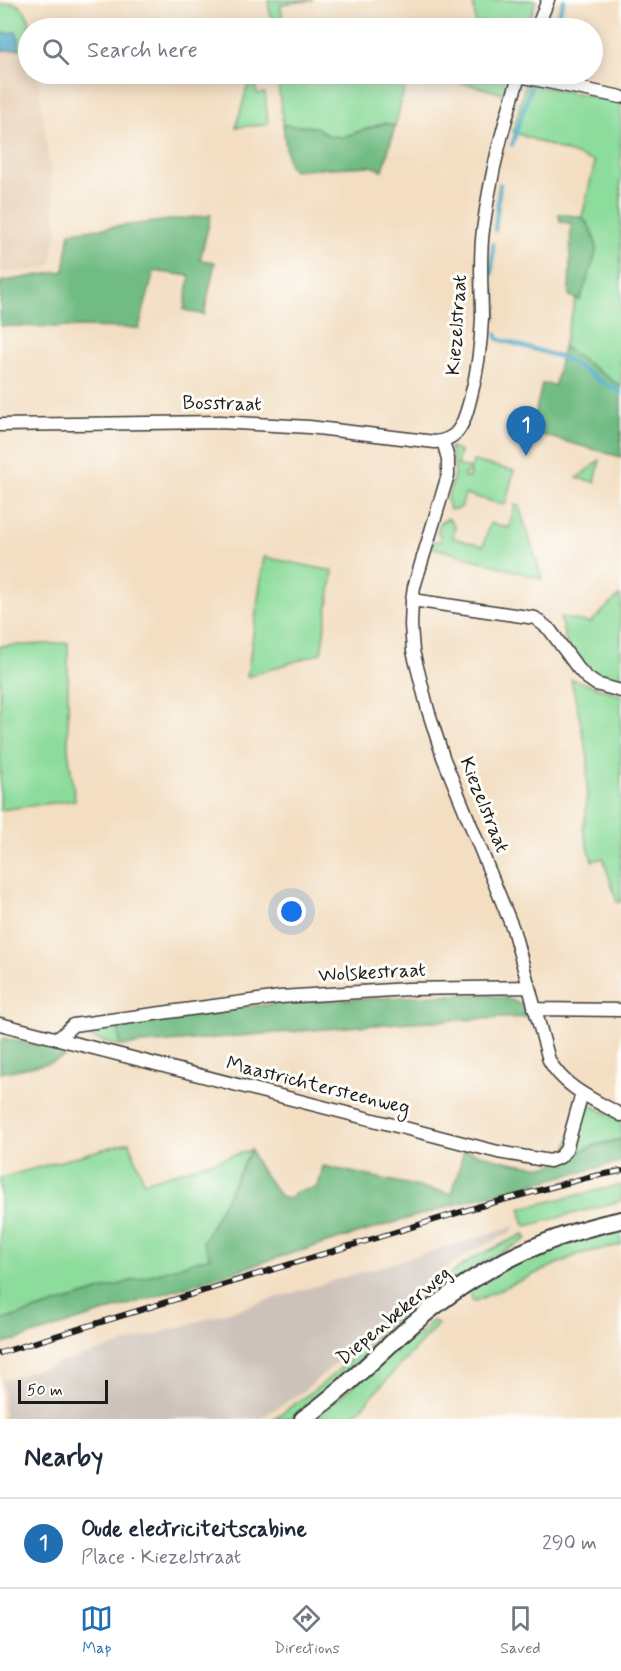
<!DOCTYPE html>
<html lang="en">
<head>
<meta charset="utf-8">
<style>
	body { margin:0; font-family:Mynerve,sans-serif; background:#f2f2f3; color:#1f2937 }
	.scale { position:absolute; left:18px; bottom:15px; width:90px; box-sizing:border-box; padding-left:6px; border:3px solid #1c1c1c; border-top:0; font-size:16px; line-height:21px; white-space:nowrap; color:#1c1c1c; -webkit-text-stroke:4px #fdfcf7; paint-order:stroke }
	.you { position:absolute; left:292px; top:912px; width:21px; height:21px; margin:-15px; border:4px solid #fff; border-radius:50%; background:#1a73e8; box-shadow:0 0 0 9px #1a73e833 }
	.badge { display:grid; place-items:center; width:39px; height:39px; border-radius:50%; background:#1f6fb2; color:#fff; font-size:20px; font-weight:700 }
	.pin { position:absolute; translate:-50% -50px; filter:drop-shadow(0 2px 3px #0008) }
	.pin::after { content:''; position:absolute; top:32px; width:21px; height:18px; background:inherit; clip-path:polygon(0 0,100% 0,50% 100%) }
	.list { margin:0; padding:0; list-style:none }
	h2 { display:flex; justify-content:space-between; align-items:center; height:78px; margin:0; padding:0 24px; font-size:26px }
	h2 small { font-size:20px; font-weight:400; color:#747a83 }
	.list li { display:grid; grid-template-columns:39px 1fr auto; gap:18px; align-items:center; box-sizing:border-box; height:90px; padding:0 24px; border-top:2px solid #e0e1e3 }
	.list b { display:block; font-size:22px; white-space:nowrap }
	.list p { margin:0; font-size:20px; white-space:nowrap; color:#747a83 }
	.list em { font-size:20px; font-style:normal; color:#747a83 }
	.icon { flex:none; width:33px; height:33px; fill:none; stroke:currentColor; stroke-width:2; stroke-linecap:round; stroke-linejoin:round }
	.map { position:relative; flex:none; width:621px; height:1419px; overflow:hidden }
	.search { position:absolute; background:#fff; box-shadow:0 3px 15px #0003; left:18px; right:18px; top:18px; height:66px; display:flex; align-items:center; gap:15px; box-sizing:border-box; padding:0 21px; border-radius:33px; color:#747a83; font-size:22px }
	.sheet { height:168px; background:#fff }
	nav { display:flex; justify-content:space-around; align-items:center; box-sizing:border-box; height:84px; border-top:2px solid #e0e1e3; background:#fff; font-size:16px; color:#747a83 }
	nav a { display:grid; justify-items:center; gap:3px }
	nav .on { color:#1f6fb2 }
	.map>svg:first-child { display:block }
</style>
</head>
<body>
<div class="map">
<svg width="621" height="1419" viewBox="0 0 621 1419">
	<rect width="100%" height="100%" fill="#fdfcf7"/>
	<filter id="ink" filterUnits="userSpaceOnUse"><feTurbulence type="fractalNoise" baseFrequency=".0167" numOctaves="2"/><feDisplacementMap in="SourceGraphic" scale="12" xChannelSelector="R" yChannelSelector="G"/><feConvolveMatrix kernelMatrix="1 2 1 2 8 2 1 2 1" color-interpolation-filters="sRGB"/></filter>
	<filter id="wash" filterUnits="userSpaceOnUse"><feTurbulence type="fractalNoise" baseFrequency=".008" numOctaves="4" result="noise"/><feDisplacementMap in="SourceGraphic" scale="24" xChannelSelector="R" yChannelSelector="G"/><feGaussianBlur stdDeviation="1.35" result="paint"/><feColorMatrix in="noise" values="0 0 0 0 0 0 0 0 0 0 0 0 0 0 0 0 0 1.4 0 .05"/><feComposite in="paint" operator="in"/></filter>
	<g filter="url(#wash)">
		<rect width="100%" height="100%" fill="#f3dec2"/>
		<path fill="#e7cfb6" d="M26,47L28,49V74H38L58,233L56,234L52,264L44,269L0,273V51Z"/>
		<path fill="#cdc2b9" d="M515,1226L511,1232L467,1254L433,1277L304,1391L259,1419H4L3,1380Z"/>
		<path fill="#8cdc9b" stroke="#547c5c" stroke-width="1.5" d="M268,0H313L281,4L283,28H272Z
			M473,0H536L527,28H476Z
			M12,3C25,5 29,17 31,28H28V49L26,47L19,49V39L16,32L0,34V5Z
			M251,74H254L257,94L265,93L268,123L265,125L236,127Z
			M277,74H408L395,126L384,123L343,137L329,136L316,127L283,125Z
			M427,74H513L506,94Z
			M526,83L621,102V383L619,385L563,347L576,298L579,300L588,224L582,217L595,162L513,132Z
			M450,447L460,452L457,465L469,468L468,473H464V477L469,478L473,461L514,471L505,505L465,494L461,508L450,510L447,501L455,471Z
			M600,460L595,482L577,478Z
			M515,505L519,506L542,579L432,547L434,541L439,542L441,535L437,533L440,523L448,518L455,526L453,538L483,546L490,523L509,528Z
			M264,557L333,571L321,653L247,677Z
			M619,596H621V685L600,679L587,671L567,645L560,617L590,623Z
			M68,643V749L75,800L0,810V646Z
			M571,679L621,695V902H617L603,858L592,861L583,829L586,813L588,757Z
			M118,1023L120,1046L75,1033L76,1030Z
			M591,1105L621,1121V1139L595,1145L561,1161L584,1107Z
			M129,1142L144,1182L251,1150L203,1242L211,1257L0,1321V1178Z
			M621,1185V1201L527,1226L523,1223L521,1208Z
			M621,1230V1245L579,1254L473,1302L469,1290L509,1266L551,1248Z
			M524,1234L527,1239L480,1264L427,1301L320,1396L292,1418L273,1419L320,1386L364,1348L401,1312L437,1283L475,1257Z
			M433,1320L438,1324L359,1410L346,1419H315L405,1340L417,1337Z"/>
		<path fill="#71bc83" stroke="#466c50" stroke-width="1.5" d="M384,123L395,126L383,170L371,166L293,170L288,164L283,125L316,127L329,136L343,137Z
			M559,214L582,217C590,225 596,237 596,248C597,258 583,289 580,300L569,296L571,223L560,222Z
			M211,215L200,260L215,262L204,315L184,310L190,276L154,271L139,328L0,326V282L64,271L70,232Z
			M563,347L619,385L621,383V457L531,432L542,384L555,385Z
			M439,995C461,995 503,991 521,1005C525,1008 527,1013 529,1017L410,1022L120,1046L118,1023L280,1003Z
			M3,1038L64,1051L66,1056L49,1063L0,1073V1043Z
			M621,1139V1162L480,1197L293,1253L0,1345V1321L210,1257L203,1242L251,1150L258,1166L281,1197L289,1199L296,1192L318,1187L323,1166L452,1194L464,1150C488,1156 523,1168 547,1166C557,1165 567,1157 576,1153C591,1147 606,1143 621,1139Z"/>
		<path fill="#48a8c8" stroke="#326272" stroke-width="1.5" d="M16,32L19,39V49L0,51V34Z"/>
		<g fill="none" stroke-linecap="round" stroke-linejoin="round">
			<path stroke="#48a8c8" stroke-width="4" d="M553,28L564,0
				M512,145L531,87
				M495,230L500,184
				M492,274L493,244
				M494,291L495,318
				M496,334L498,339L564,358L605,384L619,390L621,394"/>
		</g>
	</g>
	<g filter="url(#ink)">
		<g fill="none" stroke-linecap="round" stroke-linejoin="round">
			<g stroke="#3c3935" stroke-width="15">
				<path id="street" d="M537,28L548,0
					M519,76L621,97
					M0,425L220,422L309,427L435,442C443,441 450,439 456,433C464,424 467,411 470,400C477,374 481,345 482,318C482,288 479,260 483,230C490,178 503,124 520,74
					M443,441L448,459V475L414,587L412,600L411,625L413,651L428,710L443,757L513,929L549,1060C564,1088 595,1100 621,1115
					M412,600L535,618L550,630L577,667L586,677L596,684L621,691
					M534,1009L621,1010
					M0,1024L498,1152L550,1161L560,1157L566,1150L582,1093
					M58,1039L73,1025L280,997L408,989L528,987"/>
			</g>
			<g stroke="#3c3935" stroke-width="20">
				<path id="secondary" d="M303,1419C343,1391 377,1355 414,1323C474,1271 543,1236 621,1220"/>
			</g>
			<use href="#street" stroke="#fff" stroke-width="12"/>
			<use href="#secondary" stroke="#fff" stroke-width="16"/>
			<g stroke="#1c1c1c" stroke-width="6">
				<path id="rail" d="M0,1353L477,1207L585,1178L621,1171"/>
			</g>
			<use href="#rail" stroke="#fdfcf7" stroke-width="4" stroke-dasharray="11" stroke-linecap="butt"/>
		</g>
	</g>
	<g text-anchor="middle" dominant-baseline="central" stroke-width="6" stroke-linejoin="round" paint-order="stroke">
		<g font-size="20" fill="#1c1c1c" stroke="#fdfcf7">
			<text transform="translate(457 325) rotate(-86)">Kiezelstraat</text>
			<text transform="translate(222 404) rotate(1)">Bosstraat</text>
			<text transform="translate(484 805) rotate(68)">Kiezelstraat</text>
			<text transform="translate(372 973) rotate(-3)">Wolskestraat</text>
			<text transform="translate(318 1086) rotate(14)">Maastrichtersteenweg</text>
			<text transform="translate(394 1316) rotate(-40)">Diepenbekerweg</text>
		</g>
	</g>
</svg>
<div class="scale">50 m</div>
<div class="you"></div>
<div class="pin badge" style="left:526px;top:456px">1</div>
<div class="search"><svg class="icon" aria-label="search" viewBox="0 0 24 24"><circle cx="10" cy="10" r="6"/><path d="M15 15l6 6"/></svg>Search here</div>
</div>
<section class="sheet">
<h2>Nearby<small></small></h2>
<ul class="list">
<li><span class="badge">1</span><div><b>Oude electriciteitscabine</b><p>Place · Kiezelstraat</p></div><em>290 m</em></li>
</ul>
</section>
<nav>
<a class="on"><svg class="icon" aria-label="map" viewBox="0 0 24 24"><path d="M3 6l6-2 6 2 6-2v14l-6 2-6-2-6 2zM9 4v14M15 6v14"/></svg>Map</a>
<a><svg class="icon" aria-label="directions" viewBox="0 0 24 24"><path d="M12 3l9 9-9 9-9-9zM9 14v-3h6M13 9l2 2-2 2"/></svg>Directions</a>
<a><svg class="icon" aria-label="saved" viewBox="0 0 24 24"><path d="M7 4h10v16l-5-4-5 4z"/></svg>Saved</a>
</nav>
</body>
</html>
